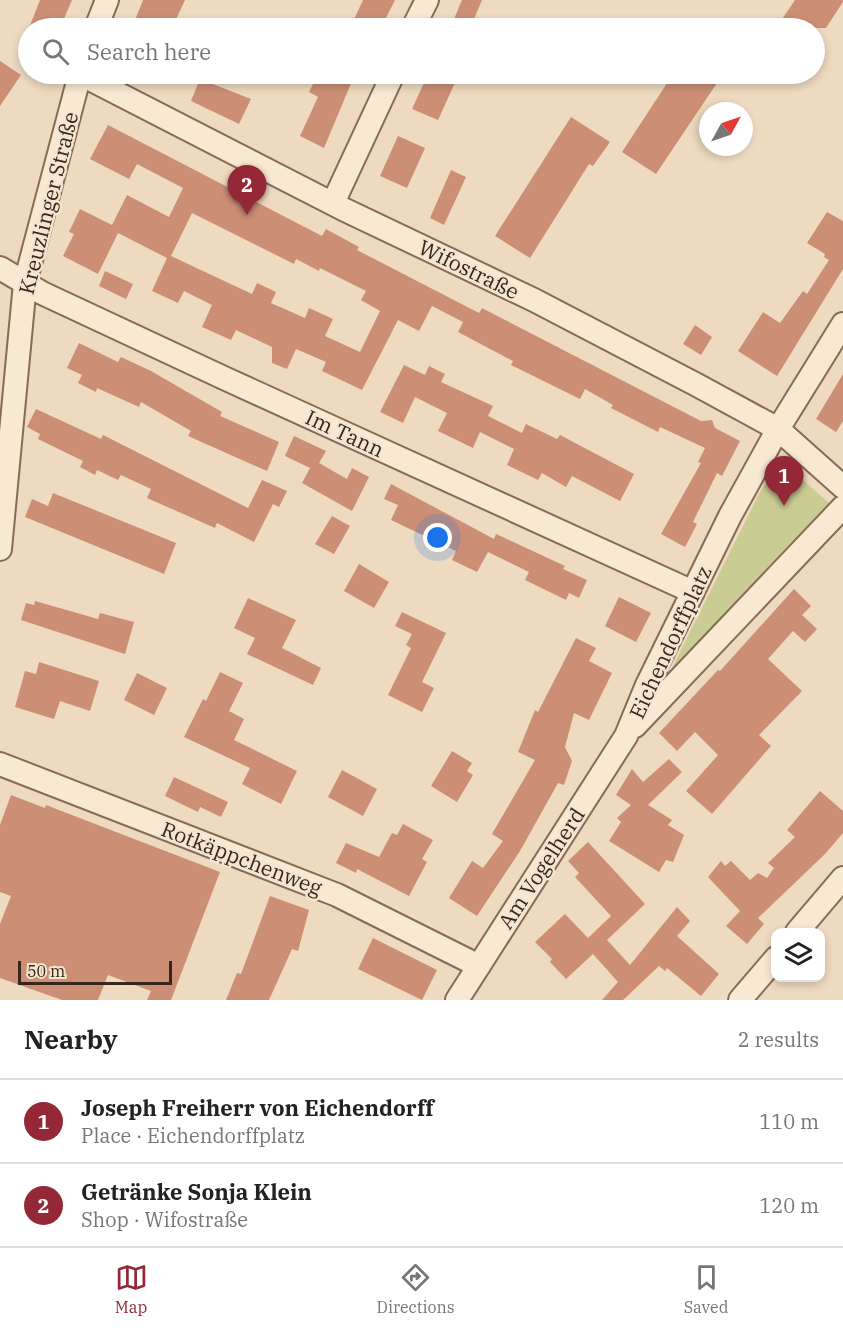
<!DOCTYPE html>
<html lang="en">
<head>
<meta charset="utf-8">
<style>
	body { margin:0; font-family:"IBM Plex Serif",serif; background:#f6f6f6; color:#222 }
	.controls { position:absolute; right:18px; bottom:18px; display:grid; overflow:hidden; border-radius:12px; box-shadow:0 3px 9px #0003 }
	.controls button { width:54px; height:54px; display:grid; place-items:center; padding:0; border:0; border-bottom:2px solid #e0e0e0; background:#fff; color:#222; font:30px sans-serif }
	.compass { position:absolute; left:699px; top:102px; width:54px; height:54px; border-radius:50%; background:#fff; box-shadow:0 3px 9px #0003; rotate:50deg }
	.scale { position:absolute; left:18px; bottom:15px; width:154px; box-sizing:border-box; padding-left:6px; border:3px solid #36261d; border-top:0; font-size:16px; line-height:21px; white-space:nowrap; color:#36261d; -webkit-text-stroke:4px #f5e5d0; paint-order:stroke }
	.you { position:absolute; left:438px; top:538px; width:21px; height:21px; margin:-15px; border:4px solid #fff; border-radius:50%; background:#1a73e8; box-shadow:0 0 0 9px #1a73e833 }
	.badge { display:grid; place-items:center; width:39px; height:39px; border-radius:50%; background:#952837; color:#fff; font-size:20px; font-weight:700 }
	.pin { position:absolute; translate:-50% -50px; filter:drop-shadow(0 2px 3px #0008) }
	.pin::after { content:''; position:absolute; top:32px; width:21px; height:18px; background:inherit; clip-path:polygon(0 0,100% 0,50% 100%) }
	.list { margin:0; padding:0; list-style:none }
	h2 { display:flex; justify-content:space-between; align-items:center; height:78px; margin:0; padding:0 24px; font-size:26px }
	h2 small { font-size:20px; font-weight:400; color:#767676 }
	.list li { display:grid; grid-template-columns:39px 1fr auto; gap:18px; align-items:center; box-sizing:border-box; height:84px; padding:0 24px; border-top:2px solid #e0e0e0 }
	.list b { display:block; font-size:22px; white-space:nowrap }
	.list p { margin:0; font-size:20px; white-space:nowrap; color:#767676 }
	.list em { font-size:20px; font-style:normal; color:#767676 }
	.icon { flex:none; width:33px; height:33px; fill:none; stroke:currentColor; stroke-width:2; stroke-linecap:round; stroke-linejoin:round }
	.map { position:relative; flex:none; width:843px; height:1000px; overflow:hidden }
	.search { position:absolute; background:#fff; box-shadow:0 3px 9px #0003; left:18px; right:18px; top:18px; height:66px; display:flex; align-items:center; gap:15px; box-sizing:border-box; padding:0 21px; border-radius:33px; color:#767676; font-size:22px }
	.sheet { height:246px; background:#fff }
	nav { display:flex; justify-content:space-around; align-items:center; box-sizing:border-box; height:84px; border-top:2px solid #e0e0e0; background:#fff; font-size:16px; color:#767676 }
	nav a { display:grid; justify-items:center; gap:3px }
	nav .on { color:#952837 }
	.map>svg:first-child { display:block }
</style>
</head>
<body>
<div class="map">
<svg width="843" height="1000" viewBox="0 0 843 1000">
	<rect width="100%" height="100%" fill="#eedac0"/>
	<path fill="#cbcb94" d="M782,468L791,469L830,504L666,680L761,490L774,472Z"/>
	<path fill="#cc8f76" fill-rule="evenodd" d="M40,0H72L60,28H29Z
		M143,0H185L172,28H132Z
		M363,0H395L381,28H350Z
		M462,0H482L471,26L454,19Z
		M795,0H843V2L826,28H776Z
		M0,61L21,75L0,106Z
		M318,74H355L324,148L300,136L318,97L309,92Z
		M428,74H459L438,120L412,109Z
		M673,74H723L656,174L622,152Z
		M200,79L251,99L239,124L191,101Z
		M571,117L610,142L593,166L589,164L530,258L495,236Z
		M108,125L322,236L326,229L359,247L357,250L479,313L482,308L701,421L712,420L715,428L740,441L722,476L717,473L693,522L697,524L685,547L661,534L701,463L698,462L705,448L660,427L658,432L611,408L613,405L585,389L580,399L511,365L513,361L458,332L463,322L432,306L419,331L398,320L362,390L322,371L326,362L296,349L287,369L272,363V347L236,330L231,340L202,327L212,305L184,291L178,303L152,291L167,258L118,233L98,274L63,256L74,234L69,232L80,209L112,225L127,195L169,217L183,188L137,164L129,179L90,159ZM192,213L294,264L296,259L319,271L320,268L366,291L361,300L380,311L360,352L325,336L333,319L309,308L305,318L271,303L276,292L257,283L252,294L171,256Z
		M398,136L425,148L407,188L380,176Z
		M451,170L466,177L444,225L430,218Z
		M827,212L843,221V269L777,376L738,351L763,312L780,323L803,291L807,294L829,260L824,257L825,254L807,243Z
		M105,271L133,284L126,299L99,286Z
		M695,325L712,337L701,355L683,344Z
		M79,343L118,362L121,357L151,371L222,412L220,416L279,442L267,471L188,436L191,431L141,402L139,407L97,388L96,392L78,383L82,375L67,368Z
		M404,365L425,375L429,366L445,374L441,382L493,406L488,416L522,433L526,424L557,439L560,435L634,474L620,501L572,476L566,487L542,473L538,480L507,465L514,449L480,432L473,448L438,431L447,413L415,397L403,423L380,412Z
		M843,374V421L836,432L816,419Z
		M36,409L101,439L103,435L248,508L262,480L287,491L279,507L273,504L254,542L217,523L215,528L147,498L151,489L121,475L118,480L97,470L95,475L80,467L83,461L38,439L40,434L27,427Z
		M294,436L326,451L319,463L347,479L352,468L369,477L352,511L302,483L310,468L285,456Z
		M391,484L494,539L496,534L565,566L563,569L587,580L579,598L569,593L566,600L525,580L529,572L488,552L477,572L452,560L456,551L391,520L398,505L384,499Z
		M53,493L176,543L164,574L25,517L32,499L48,506Z
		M332,516L350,526L334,554L315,544Z
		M359,564L389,582L374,608L344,591Z
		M794,589L811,606L802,615L817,629L805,642L793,631L768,659L802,691L759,735L771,746L712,814L686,791L718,755L695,732L677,751L659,733L718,670L720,671Z
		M619,597L651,613L636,642L605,626Z
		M248,598L296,620L282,648L321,668L313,685L247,654L255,638L234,628Z
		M35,601L98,619L100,613L134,622L125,654L21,620L26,603L34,605Z
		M402,612L446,633L422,682L434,688L422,712L388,695L411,648L406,645L412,634L395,626Z
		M576,638L596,648L589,661L612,673L589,720L574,713L565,747L572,761L564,785L558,783L520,851L477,916L449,898L472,861L483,868L503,841L492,834L535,760L518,752L535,710L538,712Z
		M39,662L99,681L90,711L60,701L54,719L15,707L25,671L36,674Z
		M220,672L243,683L229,711L244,719L234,740L297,771L281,804L242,784L250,768L184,737L203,699L206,701Z
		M137,673L167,688L154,715L124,700Z
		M452,751L472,763L467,771L473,775L457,802L431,786Z
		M669,759L682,772L648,805L672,820L668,825L684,835L673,862L666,860L659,872L609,841L621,822L617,818L631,805L616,795L632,769L643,782Z
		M342,770L377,789L363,816L328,797Z
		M174,777L228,802L221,817L200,807L198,812L165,796Z
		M820,791L843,811V833L825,854L758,918L764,924L747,944L726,926L740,911L708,877L721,861L725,866L731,861L750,880L758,873L767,878L774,868L768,863L795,837L787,830Z
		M11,795L45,808L46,805L220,872L171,1000H147L151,991L108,975L98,1000H62L0,978V924L11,896L0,892V825Z
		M403,824L433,840L422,859L427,862L409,896L357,869L356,873L336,863L346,843L379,857L392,833L397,835Z
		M588,842L645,904L607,940L630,965L677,907L690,921L677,936L719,974L701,996L667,968L665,971L659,966L623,1000H602L618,982L593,954L566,979L550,962L552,959L535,942L565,914L588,938L611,916L575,877L579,873L568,861Z
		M270,896L309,910L298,951L292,949L269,1000H226L237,973L241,974Z
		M373,938L437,970L422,1000L358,969Z"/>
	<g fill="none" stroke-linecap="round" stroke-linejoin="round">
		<g stroke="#866b58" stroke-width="26">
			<path id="street" d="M96,28L107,0
				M413,28L427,0
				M80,74L343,209L534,300L697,385L778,429L843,487
				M333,203L393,74
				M0,268L42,293L224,378L693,592
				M0,549L25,283L80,74
				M635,726L843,507
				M0,764L337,895L479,966
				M797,932L843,878
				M457,1000L626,736L647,685L730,516L778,429L843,324
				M740,1000L776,958"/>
		</g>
		<use href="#street" stroke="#f9e9d3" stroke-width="22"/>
	</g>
	<g text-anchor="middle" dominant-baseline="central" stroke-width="5" stroke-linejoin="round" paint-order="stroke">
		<g font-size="21" fill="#36261d" stroke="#f5e5d0">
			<text transform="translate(48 203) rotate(-76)">Kreuzlinger Straße</text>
			<text transform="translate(469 269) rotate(26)">Wifostraße</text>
			<text transform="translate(345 433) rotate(25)">Im Tann</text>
			<text transform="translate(670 642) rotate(-65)">Eichendorffplatz</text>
			<text transform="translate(242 858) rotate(21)">Rotkäppchenweg</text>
			<text transform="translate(541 868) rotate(-57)">Am Vogelherd</text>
		</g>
	</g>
</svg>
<div class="controls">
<button><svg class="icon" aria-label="layers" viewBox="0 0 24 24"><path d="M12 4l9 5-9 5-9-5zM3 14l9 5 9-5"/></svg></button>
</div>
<svg class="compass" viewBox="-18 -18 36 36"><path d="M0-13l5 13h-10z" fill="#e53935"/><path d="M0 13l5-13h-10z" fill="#767676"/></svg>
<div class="scale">50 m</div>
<div class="you"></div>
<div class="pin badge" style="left:784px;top:506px">1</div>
<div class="pin badge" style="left:247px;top:215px">2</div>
<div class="search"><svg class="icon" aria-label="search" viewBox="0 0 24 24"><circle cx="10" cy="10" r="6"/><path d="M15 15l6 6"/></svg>Search here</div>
</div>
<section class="sheet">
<h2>Nearby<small>2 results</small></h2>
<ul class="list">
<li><span class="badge">1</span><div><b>Joseph Freiherr von Eichendorff</b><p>Place · Eichendorffplatz</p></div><em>110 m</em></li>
<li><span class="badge">2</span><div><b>Getränke Sonja Klein</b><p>Shop · Wifostraße</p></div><em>120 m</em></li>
</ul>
</section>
<nav>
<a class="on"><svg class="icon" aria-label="map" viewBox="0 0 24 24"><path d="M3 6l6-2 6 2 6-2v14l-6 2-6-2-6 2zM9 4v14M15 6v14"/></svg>Map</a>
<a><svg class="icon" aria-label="directions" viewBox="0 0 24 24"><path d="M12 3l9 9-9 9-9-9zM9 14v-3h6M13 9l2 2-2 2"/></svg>Directions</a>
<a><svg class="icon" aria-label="saved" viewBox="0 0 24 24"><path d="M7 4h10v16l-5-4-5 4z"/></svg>Saved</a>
</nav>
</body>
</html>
